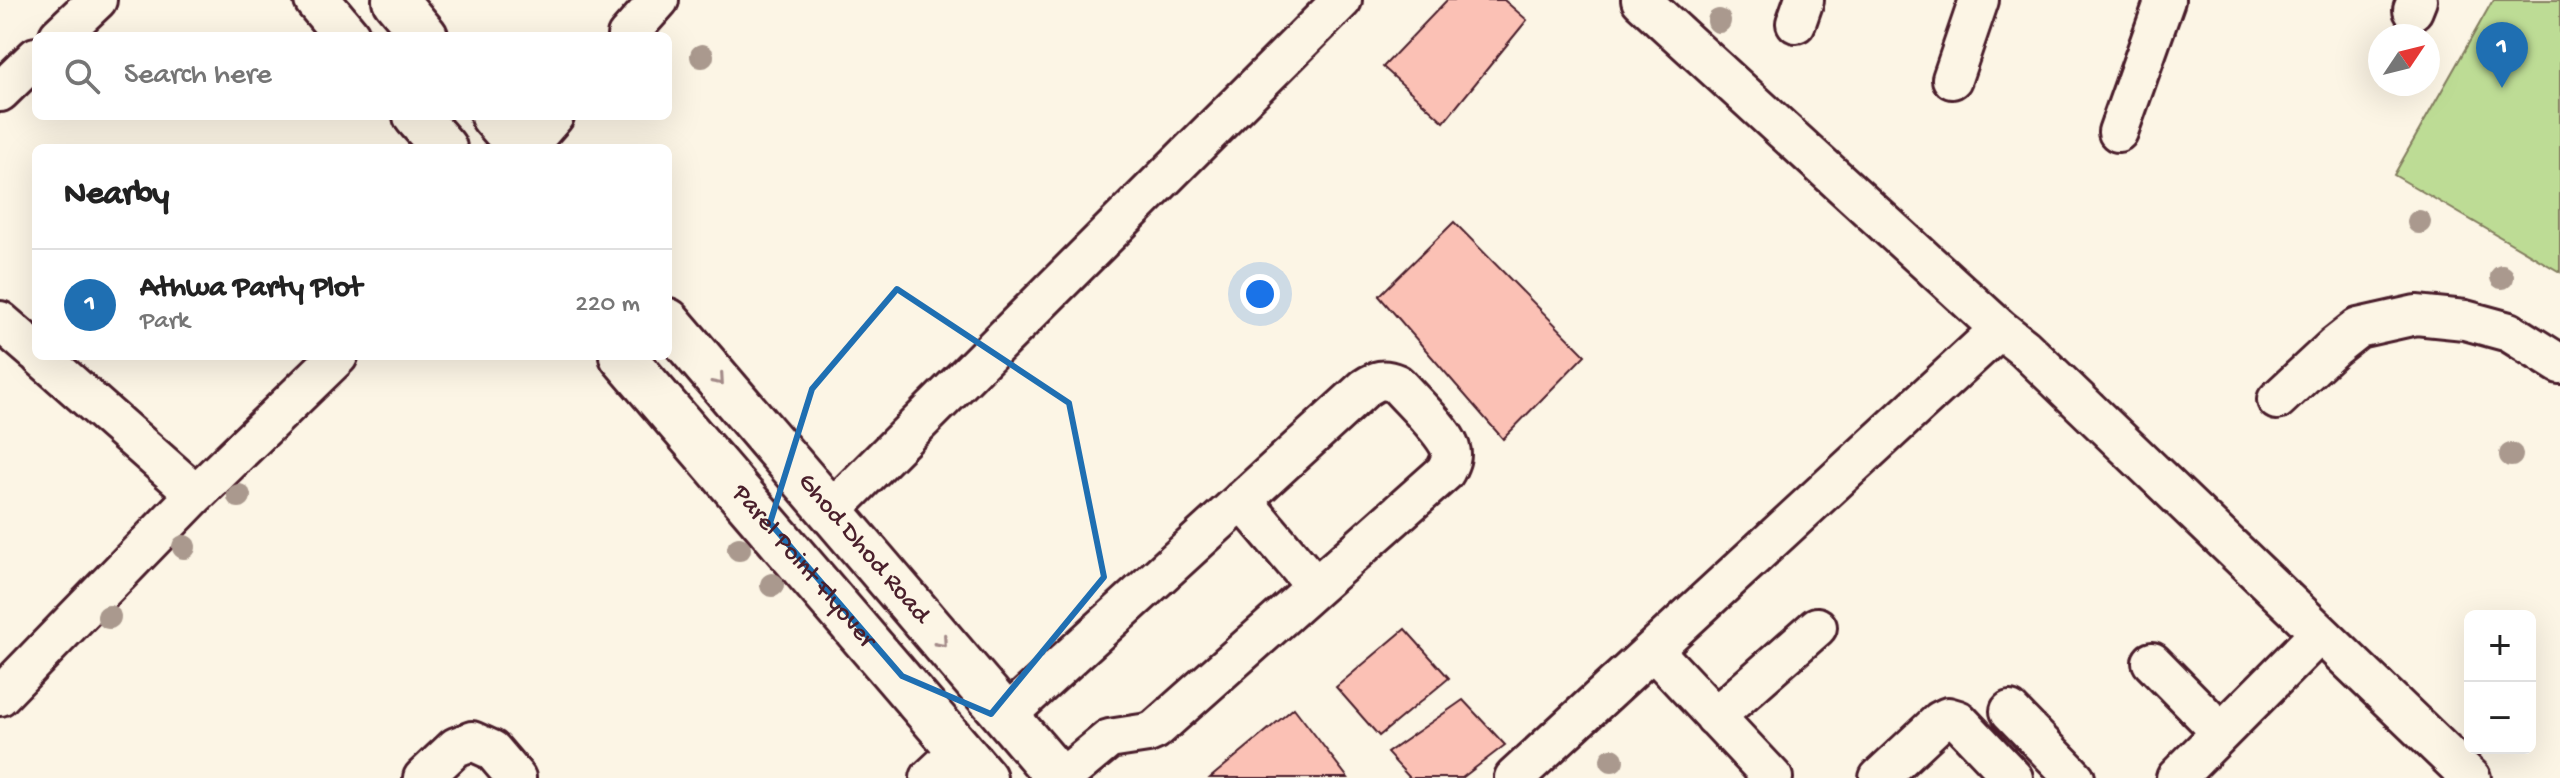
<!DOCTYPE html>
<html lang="en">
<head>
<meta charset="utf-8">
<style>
	body { margin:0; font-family:"Gochi Hand",sans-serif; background:#f2f2f2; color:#222 }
	.controls { position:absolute; right:24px; bottom:24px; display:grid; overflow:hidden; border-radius:12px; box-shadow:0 8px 32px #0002 }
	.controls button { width:72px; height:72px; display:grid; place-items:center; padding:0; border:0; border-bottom:2px solid #e0e0e0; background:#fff; color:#222; font:40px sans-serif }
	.compass { position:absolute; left:2368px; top:24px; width:72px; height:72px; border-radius:50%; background:#fff; box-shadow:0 8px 32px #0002; rotate:55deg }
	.you { position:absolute; left:1260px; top:294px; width:28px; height:28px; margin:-20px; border:6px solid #fff; border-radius:50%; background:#1a73e8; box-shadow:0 0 0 12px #1a73e833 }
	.badge { display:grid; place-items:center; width:52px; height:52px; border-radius:50%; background:#1f6fb2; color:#fff; font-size:26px; font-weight:700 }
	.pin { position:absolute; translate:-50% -66px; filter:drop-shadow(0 2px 4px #0008) }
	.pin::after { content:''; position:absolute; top:42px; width:28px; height:24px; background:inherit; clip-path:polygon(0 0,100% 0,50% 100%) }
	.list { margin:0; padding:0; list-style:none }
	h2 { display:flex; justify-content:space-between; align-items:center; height:104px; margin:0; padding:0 32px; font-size:34px }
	h2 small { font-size:26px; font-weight:400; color:#767676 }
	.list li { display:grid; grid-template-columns:52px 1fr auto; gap:24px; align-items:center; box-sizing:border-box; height:112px; padding:0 32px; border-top:2px solid #e0e0e0 }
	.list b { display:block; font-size:30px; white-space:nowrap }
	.list p { margin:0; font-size:26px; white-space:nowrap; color:#767676 }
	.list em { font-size:26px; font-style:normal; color:#767676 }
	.icon { flex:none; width:44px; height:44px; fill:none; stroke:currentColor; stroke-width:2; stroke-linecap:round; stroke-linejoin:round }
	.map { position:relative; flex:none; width:2560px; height:778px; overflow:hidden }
	.search { position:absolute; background:#fff; box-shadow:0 8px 32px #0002; left:32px; top:32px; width:640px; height:88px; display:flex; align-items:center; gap:20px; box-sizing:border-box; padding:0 28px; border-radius:12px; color:#767676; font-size:30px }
	.panel { position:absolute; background:#fff; box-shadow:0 8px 32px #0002; left:32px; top:144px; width:640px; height:216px; border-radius:12px }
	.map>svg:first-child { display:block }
</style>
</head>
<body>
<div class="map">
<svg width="2560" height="778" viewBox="0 0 2560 778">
	<rect width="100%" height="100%" fill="#fcf5e5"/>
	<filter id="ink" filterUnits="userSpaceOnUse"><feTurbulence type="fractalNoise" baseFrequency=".0125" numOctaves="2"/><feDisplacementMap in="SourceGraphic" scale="16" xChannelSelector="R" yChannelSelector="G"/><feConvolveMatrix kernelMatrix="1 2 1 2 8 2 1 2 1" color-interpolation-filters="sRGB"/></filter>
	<g filter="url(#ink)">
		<path fill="#bddc95" stroke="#847e60" stroke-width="2" d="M2493,0H2560V272L2394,175Z"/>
		<path fill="#fbc1b5" stroke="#4a1f2b" stroke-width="2" d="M1447,0H1504L1527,20L1444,122L1383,67Z
			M1454,222L1585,355L1503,439L1379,296Z
			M1405,629L1449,678L1379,736L1336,687Z
			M1463,700L1505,745L1462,778H1410L1387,753Z
			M1294,708L1348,778H1210Z"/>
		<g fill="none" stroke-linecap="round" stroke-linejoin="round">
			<g stroke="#4a1f2b" stroke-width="44">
				<path id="minor" d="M1641,0L2000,329L2024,348L2471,778
					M2413,10L2417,0
					M1796,23L1804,0
					M59,36L97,0
					M627,36L659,0
					M1952,79L1979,0
					M0,92L36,57
					M2118,132L2165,0
					M526,148L554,116
					M0,321L36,352
					M40,356L196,494
					M2277,400L2334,347L2358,328L2416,315L2465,320L2509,332L2560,364
					M1242,500L1315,586
					M831,511L1342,0
					M1653,650L1773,778
					M2152,662L2221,732
					M0,696L196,494L338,356
					M2010,711L2075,778
					M1006,716L1365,388C1377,380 1383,378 1397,384C1410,399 1444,431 1450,448C1453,457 1449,464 1445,472L1155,730L1148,733L1109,739L1062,778
					M1715,717L1817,627
					M423,778L456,747L472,741L492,750L516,778
					M930,778L960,750
					M1514,778L2000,329
					M1879,778L1940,721L1948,717L1958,720L2013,778
					M2176,778L2320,633"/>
			</g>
			<g stroke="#4a1f2b" stroke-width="50">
				<g id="secondary">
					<path d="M317,0L347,36"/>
					<path d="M395,0L425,36"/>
					<path d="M416,116L444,148"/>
					<path d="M493,116L521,148"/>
					<path id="s1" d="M668,321L1059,778"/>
					<path id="s2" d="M622,356L984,778"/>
				</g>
			</g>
			<use href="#minor" stroke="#fcf5e5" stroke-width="38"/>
			<use href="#secondary" stroke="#fcf5e5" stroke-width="44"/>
		</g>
		<g fill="#aa998e">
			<circle cx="1719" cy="21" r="12"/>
			<circle cx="702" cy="56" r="12"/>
			<circle cx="2419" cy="222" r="12"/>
			<circle cx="2502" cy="277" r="12"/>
			<circle cx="2511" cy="455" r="12"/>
			<circle cx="239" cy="496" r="12"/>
			<circle cx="184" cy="547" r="12"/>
			<circle cx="739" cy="549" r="12"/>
			<circle cx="772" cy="585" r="12"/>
			<circle cx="109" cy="617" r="12"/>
			<circle cx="1612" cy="760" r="12"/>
		</g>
		<defs><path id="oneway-chevron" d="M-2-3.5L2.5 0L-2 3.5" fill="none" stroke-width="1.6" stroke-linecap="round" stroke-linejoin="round" transform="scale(2)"/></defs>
		<g stroke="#a38a88">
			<use href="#oneway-chevron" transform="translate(719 380) rotate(49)"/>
			<use href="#oneway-chevron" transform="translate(942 642) rotate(49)"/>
		</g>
	</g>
	<path fill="none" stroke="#1f6fb2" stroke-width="6" stroke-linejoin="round" d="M897,289L1069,403L1104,577L991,714L902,676L770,523L812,389Z"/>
	<g text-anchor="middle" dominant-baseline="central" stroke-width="7" stroke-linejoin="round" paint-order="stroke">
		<g font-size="26" fill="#4a1f2b" stroke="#fcf5e5">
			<text stroke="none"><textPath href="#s1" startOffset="300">Ghod Dhod Road</textPath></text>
			<text stroke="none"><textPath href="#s2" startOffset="278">Parel Point Flyover</textPath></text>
		</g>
	</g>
</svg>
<div class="controls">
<button>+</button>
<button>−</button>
</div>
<svg class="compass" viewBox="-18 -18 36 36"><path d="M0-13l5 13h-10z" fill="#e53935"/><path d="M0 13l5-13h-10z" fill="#767676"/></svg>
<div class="you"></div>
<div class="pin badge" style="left:2502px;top:88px">1</div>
<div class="search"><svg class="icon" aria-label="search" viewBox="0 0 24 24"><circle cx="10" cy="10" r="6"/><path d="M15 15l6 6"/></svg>Search here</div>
<section class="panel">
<h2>Nearby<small></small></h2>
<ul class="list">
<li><span class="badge">1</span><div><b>Athwa Party Plot</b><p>Park</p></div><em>220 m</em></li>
</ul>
</section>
</div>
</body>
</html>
